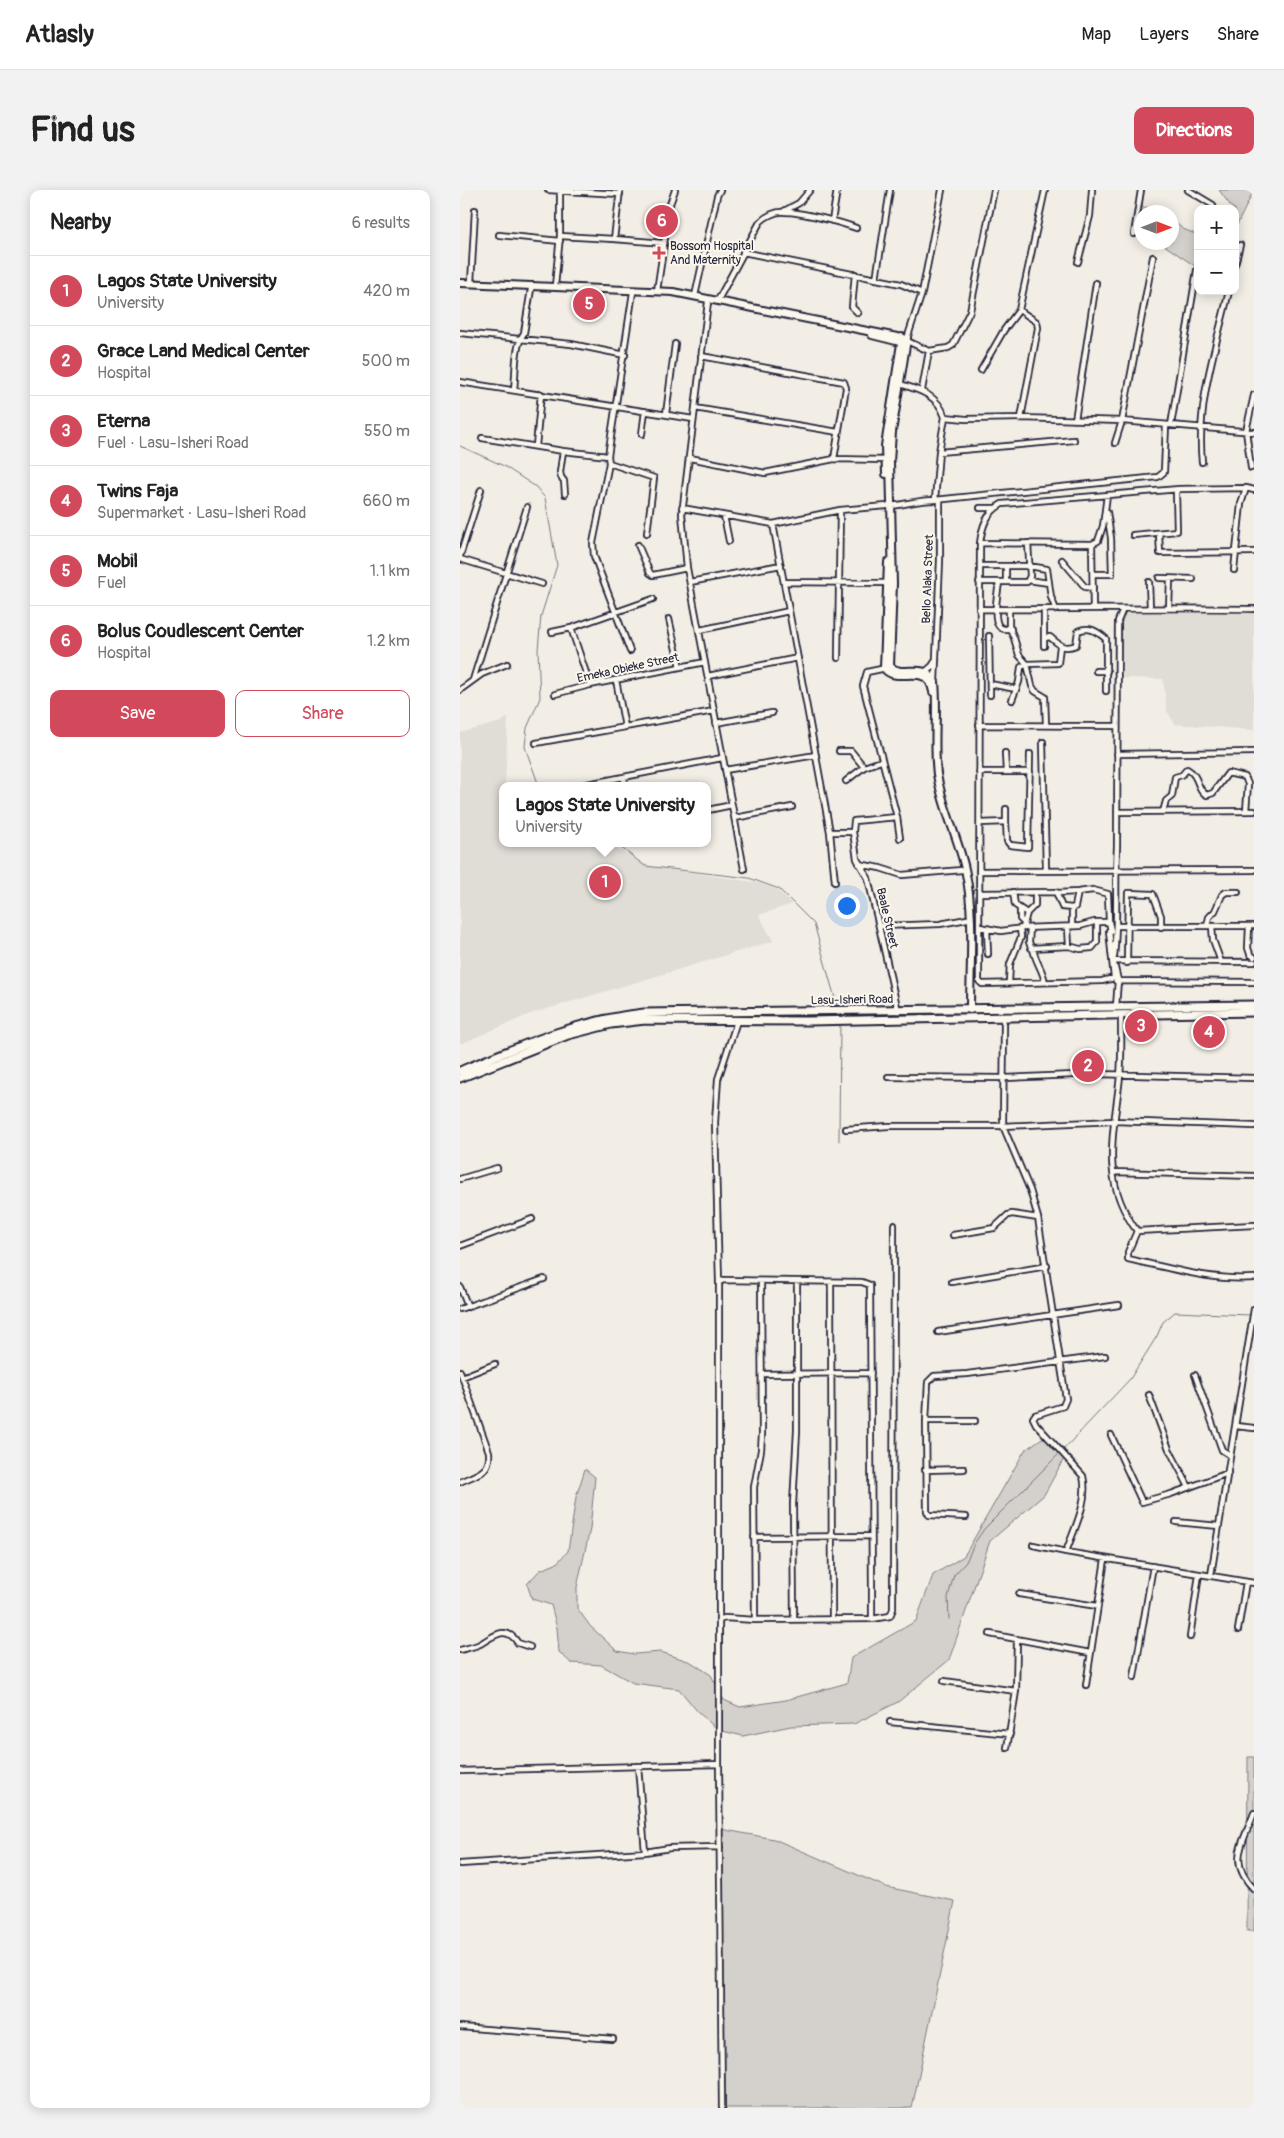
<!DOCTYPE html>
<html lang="en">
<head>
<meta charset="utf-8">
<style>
	body { margin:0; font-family:Pangolin,sans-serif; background:#f2f2f2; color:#222 }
	.controls { position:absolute; right:15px; top:15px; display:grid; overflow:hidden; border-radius:10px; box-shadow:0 2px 12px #0003 }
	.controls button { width:45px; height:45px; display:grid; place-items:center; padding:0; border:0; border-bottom:1px solid #e0e0e0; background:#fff; color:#222; font:25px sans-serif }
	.compass { position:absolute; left:674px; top:15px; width:45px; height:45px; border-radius:50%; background:#fff; box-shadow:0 2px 12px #0003; rotate:90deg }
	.you { position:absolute; left:386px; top:715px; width:18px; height:18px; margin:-12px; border:4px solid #fff; border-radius:50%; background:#1a73e8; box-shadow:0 0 0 8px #1a73e833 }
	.badge { display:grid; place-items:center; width:32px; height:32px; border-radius:50%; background:#d1495b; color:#fff; font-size:16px; font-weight:700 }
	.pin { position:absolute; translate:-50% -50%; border:2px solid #fff; box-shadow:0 1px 5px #0006 }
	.popup { position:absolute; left:39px; top:592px; width:212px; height:65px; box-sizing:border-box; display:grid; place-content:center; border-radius:10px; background:#fff; filter:drop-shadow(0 1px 4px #0005); font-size:16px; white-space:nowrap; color:#767676 }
	.popup b { font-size:19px; color:#222 }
	.popup::after { content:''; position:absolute; left:50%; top:100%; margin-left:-10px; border:10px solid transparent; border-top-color:#fff }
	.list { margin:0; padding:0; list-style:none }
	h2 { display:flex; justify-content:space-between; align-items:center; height:65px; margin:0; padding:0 20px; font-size:21px }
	h2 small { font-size:16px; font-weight:400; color:#767676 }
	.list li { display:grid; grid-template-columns:32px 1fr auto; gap:15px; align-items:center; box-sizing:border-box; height:70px; padding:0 20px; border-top:1px solid #e0e0e0 }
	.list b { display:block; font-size:19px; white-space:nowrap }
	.list p { margin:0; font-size:16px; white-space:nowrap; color:#767676 }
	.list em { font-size:16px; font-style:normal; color:#767676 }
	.actions { display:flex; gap:10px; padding:15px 20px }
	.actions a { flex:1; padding:11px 0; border:1px solid #d1495b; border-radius:10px; text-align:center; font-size:18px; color:#d1495b }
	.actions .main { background:#d1495b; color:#fff }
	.map { position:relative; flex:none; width:794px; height:1918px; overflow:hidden; border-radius:10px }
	header { display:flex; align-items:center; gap:30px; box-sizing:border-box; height:70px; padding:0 25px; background:#fff; border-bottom:1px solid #e0e0e0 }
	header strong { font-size:24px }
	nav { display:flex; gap:28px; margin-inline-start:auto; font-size:18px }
	.intro { display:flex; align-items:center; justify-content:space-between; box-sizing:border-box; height:120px; padding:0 30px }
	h1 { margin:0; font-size:35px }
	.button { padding:12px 22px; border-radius:10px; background:#d1495b; color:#fff; font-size:18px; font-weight:700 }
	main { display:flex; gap:30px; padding:0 30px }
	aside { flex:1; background:#fff; border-radius:10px; box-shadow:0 2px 12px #0003 }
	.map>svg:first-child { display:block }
</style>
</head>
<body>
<header>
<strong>Atlasly</strong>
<nav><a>Map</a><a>Layers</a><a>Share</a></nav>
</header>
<div class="intro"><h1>Find us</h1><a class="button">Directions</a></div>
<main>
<aside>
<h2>Nearby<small>6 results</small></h2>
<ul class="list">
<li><span class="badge">1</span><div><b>Lagos State University</b><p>University</p></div><em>420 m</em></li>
<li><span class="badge">2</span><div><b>Grace Land Medical Center</b><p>Hospital</p></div><em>500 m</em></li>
<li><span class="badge">3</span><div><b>Eterna</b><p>Fuel · Lasu-Isheri Road</p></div><em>550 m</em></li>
<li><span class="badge">4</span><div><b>Twins Faja</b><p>Supermarket · Lasu-Isheri Road</p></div><em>660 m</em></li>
<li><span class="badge">5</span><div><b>Mobil</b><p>Fuel</p></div><em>1.1 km</em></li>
<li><span class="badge">6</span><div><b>Bolus Coudlescent Center</b><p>Hospital</p></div><em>1.2 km</em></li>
</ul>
<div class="actions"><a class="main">Save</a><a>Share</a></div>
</aside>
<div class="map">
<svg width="794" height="1918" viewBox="0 0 794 1918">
	<rect width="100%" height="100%" fill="#f2eee5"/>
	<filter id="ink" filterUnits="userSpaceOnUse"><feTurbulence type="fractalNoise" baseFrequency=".02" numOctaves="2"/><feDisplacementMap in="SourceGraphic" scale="10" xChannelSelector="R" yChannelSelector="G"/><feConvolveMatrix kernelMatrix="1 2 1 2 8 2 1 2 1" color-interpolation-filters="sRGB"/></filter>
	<g filter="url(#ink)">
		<path fill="#e0dcd6" d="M673,420H737L794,423V540L715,534L707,521L703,489L663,488L661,430L665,422Z
			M48,527L45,596H42V653H146L188,676L300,693L318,700L332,714L299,725L313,751L70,824L0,854V543L41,532Z"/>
		<path fill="#d4d1cc" stroke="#7b7a84" d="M759,0H794L775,39V19H773Z
			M680,17L694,18L700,22H682L681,32L680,29Z
			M712,30L723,39L738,45V78L701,53L712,52Z
			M585,1246L606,1265L584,1305L530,1351L489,1470L438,1512L394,1534L331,1536L283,1546L258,1540L238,1522L219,1499L173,1493L141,1475L111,1473L99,1462L97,1438L91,1415L72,1409L67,1394L80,1380L96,1374L108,1361L116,1307L125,1279L135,1287L130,1339L117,1397V1418L130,1436L157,1461L174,1464L201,1462L231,1472L251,1485L264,1510L280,1517L326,1510L387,1493L391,1468L456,1431L473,1385L504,1366L565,1260Z
			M788,1567H794V1741H787Z
			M260,1639L314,1649L426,1697L495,1711L452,1918H264Z"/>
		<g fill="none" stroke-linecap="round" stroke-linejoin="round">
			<path stroke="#76747f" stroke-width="1" d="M0,256L44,276L76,297L85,308L97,375L81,426L78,460L80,508L67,538L65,557L79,596
				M155,653L185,676L289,688L319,699L354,734L378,819
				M379,951L380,833
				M603,1260L670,1189L697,1146L703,1132L715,1122L790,1125
				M489,1429L488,1407L494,1385L506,1372L515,1352L525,1338L600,1263"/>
			<g stroke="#22223b" stroke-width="8">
				<path id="street" d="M88,0L160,4
					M728,0L753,15
					M324,21L339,13L350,0
					M372,31L377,0
					M674,44L681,0
					M39,45L100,51
					M100,46L154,49L160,0
					M154,49L204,53
					M283,62L441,94L462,103
					M618,72L630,26L632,0
					M775,74L780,55
					M395,84L392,117L398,123
					M416,89L430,0
					M11,93L15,20
					M95,96L100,46V0
					M197,101L210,14L215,0
					M235,106L257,6L260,0
					M258,110L300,32C306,26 316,21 325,22C341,22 380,32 396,38
					M248,112L222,324L227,378L284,679
					M559,120L577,132L578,138L561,228
					M0,143L111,154L165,165
					M447,149L462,103L482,0
					M447,151L469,161L462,200
					M469,161L488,158L493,155L510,121L534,0
					M241,166L384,192L386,198L374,269
					M521,180L544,140L559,120L585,0
					M0,192L233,229
					M440,194C460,200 478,205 485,227L506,229L561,228L662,231L794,242
					M54,200C56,182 54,157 64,143L71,99
					M235,218L378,242
					M206,224L215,154
					M615,230L636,93
					M711,235L737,80
					M182,244L185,221
					M22,248L103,261L148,266
					M655,253L662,231L693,67
					M76,256L81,204
					M103,261L100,282L101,287L104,291L105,304
					M479,262L485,227
					M230,268L305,283L374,269L425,270
					M742,272C736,215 756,157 769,101
					M149,273L194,288L187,343
					M791,278L786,241L794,205
					M475,310L479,262L614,250
					M431,316C447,314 459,310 475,310L698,287L704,282L706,235
					M222,318L313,334L380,320L427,316
					M520,318H536
					M264,326L269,351
					M313,334L370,642L375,692
					M699,344L700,363L794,362
					M673,345L717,341L716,302L719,299L786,298L794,300
					M520,353L632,354
					M178,355L190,383L193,385L227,378
					M0,366L21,300
					M0,369L82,394
					M602,370L625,397L633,398
					M520,376H546V392
					M546,376H569L587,379L591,407L596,420
					M774,380L781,314L786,298
					M633,384H652L651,348L647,322
					M699,388L733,389
					M568,390L589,393
					M230,392L321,375
					M324,392L428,393
					M519,392H567L570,386L568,353
					M539,392C538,402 532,428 539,436C542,440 546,439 551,439
					M689,392L690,418
					M709,418L710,389
					M519,419C611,420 702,417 794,419
					M633,419L632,354L638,351L643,336L647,305
					M549,420V436L554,448L559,465L567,474L572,496L575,501L585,507L586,535
					M209,429L220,477
					M240,440L329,421
					M92,442L111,438
					M529,446L530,505
					M584,448L590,447C599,455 604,460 616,455L618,441C629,436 637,441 646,449V501
					M584,456V420
					M170,461L134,366L133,353L149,273L148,266L173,102
					M378,468L380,320
					M426,478L407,482L403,496L437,627L440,648
					M636,481H647
					M465,482L472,476L476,470
					M248,486L338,468
					M13,490L67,317
					M156,490L165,537
					M475,492L480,370V310
					M530,494L556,499
					M130,495L111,438L193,409
					M0,500L22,484L47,474
					M95,504L130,495L245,472
					M552,510L559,492L561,477L567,474L598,473L600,456
					M256,533L312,523
					M519,535L657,536
					M583,552L586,680
					M76,553L254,521
					M379,561H391L404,577L421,571
					M657,564L794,562
					M265,580L356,565
					M519,582H546L545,563
					M546,582H570
					M164,587L165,596
					M386,591L404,577
					M117,596L262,568
					M248,620L272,615
					M657,622L794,621
					M703,622L706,611L712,606L715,587L722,585L727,579C740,586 736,600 747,605L753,603L768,583L785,587L788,594L786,621
					M437,627L394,631L393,642L397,669L408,688L438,821
					M275,628L332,617
					M546,632L547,651L550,655L568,657L570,564
					M520,633L546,632V619
					M370,642H393
					M399,674L420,678L442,685L502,680
					M519,681L794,680
					M553,702L555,715L567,723L563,738
					M520,703L596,702L602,717L612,718V736
					M597,703L618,702
					M612,718L615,717L618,702L633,700L648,704L649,732
					M560,719V729L564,733
					M567,723L575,715V706
					M420,736L480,734L507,729
					M656,736H794
					M747,736L749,727L755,721L762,705L766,702H778
					M752,736L753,750L761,772
					M789,736L788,758L790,764L794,767
					M520,737L541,741L563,738L620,736L634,732H649L651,741
					M608,737L609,756
					M527,738L528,764
					M570,738L569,752L571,758L609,756L620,759L632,758L637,752V732
					M649,741L654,788L642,791L522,794L519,791L520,353C522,337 526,323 542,314L719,299
					M573,759C576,773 582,778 585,792
					M654,767C658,730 655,693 657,656L658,431L663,419
					M654,771L794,772
					M667,773L668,703L693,704L701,726V737
					M654,774L658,790L656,817
					M656,791L794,792
					M549,792L550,774L561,747L560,739
					M661,825C661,845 662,866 660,886C654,944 639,990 677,1041L794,1035
					M542,827L544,834L543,936L570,1000L578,1028L606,1209L603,1216L575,1225L573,1228L576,1234L623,1286C629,1312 614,1339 606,1362L794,1393
					M428,887L544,888L637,884L794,888
					M386,939L428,936H543L654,931L794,936
					M653,982L794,986
					M0,989L37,978
					M677,1041L668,1062V1069C710,1078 751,1091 794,1088
					M493,1045L534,1038L548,1025L552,1024L578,1028
					M0,1056L72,1029
					M371,1092L372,1429
					M492,1092L587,1076
					M0,1097L8,1117
					M0,1119L84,1089
					M478,1142L659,1115
					M0,1181L29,1262C31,1283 16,1284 0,1292
					M302,1184L411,1183
					M735,1185L762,1260L770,1265
					M2,1187L35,1174
					M689,1205L709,1259L729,1297
					M466,1231H515
					M776,1236L794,1238
					M651,1245L682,1312L711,1304L768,1283
					M465,1280L504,1279
					M506,1327L469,1325L467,1321L466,1231L468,1192L474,1186L507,1184L645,1166
					M716,1332L759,1336
					M294,1347L411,1346
					M573,1355L606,1362
					M751,1385L794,1119
					M559,1404L637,1416
					M334,1429L333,1314L337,1241V1092
					M412,1429L430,1426L433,1419L434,1035
					M259,1430L265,1428L295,1430L412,1429V1400L410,1095L402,1092L264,1090L259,1092
					M295,1430L294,1297L301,1260L302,1244L301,1092
					M778,1440L786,1392
					M530,1444L630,1463
					M730,1447L739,1384
					M0,1460C7,1458 14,1457 20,1454C35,1445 46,1435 58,1453L70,1457
					M674,1487L693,1376
					M484,1491L556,1501
					M626,1495L645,1369
					M430,1532L550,1544
					M547,1558L556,1501L557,1450
					M178,1576L185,1662
					M0,1581L259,1574
					M794,1623C783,1654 767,1671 794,1699
					M0,1674L185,1662L210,1658L260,1657
					M0,1837L153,1849
					M262,1918L259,1574V1092L255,932L258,889L277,831"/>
			</g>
			<g stroke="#22223b" stroke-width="10">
				<path id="secondary" d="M0,93L213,102L447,149L432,242L430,272L433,393L430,476C442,489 464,470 475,492C478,523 473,554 477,584C482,617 498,647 505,679C515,724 510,774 510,820
					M412,145L444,153
					M426,284L425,256L442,147
					M428,372L424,478C436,496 468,470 473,502"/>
			</g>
			<g stroke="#22223b" stroke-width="11">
				<path id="primary" d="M0,881C60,856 118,830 184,823L794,815
					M0,888L108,845L151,834L185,830L348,831L794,822"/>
			</g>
			<use href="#street" stroke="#fbf7ec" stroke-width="4.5"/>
			<use href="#secondary" stroke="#fbf7ec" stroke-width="6"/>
			<use href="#primary" stroke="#fbf7ec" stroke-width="7"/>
		</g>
	</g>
	<path fill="#d1495b" stroke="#fbf7ec" stroke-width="2" d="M196.5 55.5h5v5h5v5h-5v5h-5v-5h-5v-5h5z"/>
	<g text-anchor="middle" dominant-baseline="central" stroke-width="4" stroke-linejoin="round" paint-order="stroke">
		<g font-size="12" fill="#22223b" stroke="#fbf7ec" text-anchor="start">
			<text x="210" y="56">Bossom Hospital<tspan x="210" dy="14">And Maternity</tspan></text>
		</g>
		<g font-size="12" fill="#22223b" stroke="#fbf7ec">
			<text transform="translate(468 389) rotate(-88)">Bello Alaka Street</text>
			<text transform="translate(168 478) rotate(-12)">Emeka Obieke Street</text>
			<text transform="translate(427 728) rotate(77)">Baale Street</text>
			<text transform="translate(392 810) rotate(-1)">Lasu-Isheri Road</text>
		</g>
	</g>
</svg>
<div class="controls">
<button>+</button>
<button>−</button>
</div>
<svg class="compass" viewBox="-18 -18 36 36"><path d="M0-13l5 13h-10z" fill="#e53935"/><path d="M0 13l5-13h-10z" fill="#767676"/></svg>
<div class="you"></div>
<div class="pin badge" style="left:145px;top:692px">1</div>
<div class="popup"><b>Lagos State University</b>University</div>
<div class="pin badge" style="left:628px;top:876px">2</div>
<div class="pin badge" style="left:681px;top:836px">3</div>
<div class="pin badge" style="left:749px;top:842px">4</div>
<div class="pin badge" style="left:129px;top:114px">5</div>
<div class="pin badge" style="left:202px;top:31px">6</div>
</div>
</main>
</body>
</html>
